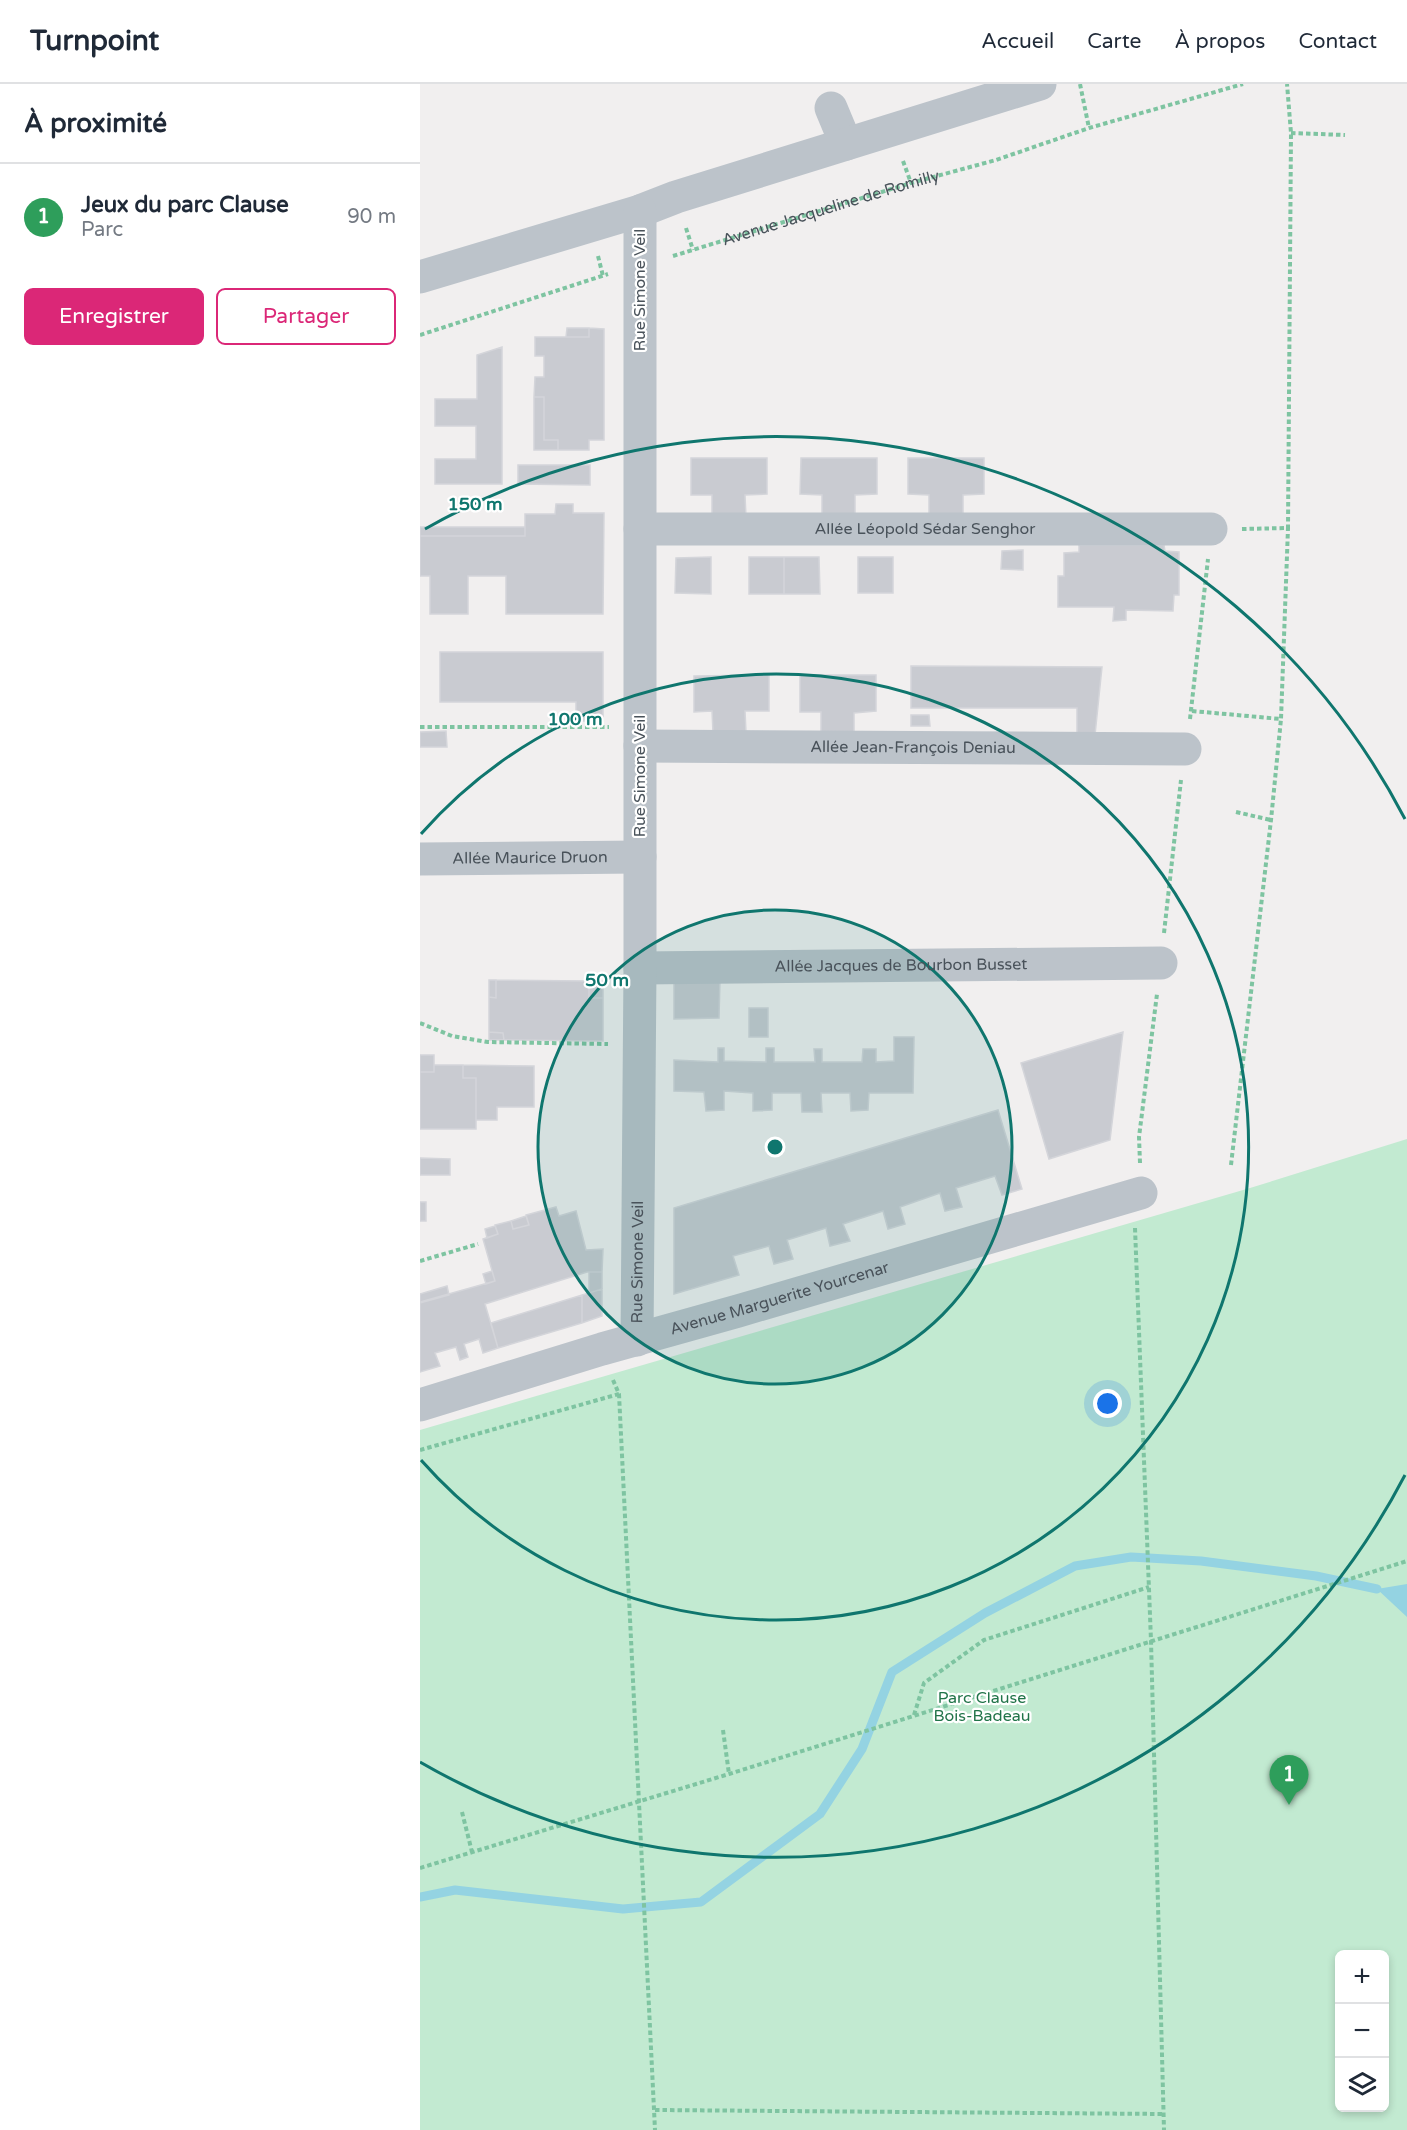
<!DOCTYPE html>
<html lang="fr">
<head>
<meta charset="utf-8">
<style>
	body { margin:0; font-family:"Varela Round",sans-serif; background:#f2f2f3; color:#1f2937 }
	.controls { position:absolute; right:18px; bottom:18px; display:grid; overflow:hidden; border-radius:9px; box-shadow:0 3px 9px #0003 }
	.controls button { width:54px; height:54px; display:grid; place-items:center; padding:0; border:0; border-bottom:2px solid #e0e1e3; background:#fff; color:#1f2937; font:30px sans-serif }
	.you { position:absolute; left:688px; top:1320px; width:21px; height:21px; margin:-15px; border:4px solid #fff; border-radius:50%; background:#1a73e8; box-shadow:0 0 0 9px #1a73e833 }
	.badge { display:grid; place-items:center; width:39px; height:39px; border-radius:50%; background:#db2777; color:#fff; font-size:20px; font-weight:700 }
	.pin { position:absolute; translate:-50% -50px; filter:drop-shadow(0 2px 3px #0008) }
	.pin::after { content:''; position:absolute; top:32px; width:21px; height:18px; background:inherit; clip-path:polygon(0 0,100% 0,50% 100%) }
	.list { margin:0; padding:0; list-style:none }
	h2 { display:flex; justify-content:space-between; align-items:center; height:78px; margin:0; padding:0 24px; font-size:26px }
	h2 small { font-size:20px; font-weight:400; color:#747a83 }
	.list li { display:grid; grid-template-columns:39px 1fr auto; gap:18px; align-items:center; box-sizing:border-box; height:108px; padding:0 24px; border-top:2px solid #e0e1e3 }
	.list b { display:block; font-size:22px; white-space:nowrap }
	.list p { margin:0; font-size:20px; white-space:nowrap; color:#747a83 }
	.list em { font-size:20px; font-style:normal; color:#747a83 }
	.actions { display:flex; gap:12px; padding:18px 24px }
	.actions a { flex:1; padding:14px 0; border:2px solid #db2777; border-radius:9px; text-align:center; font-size:21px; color:#db2777 }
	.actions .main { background:#db2777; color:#fff }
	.icon { flex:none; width:33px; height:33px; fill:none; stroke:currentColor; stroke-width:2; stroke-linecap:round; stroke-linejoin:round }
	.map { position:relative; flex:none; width:987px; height:2046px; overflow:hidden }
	header { display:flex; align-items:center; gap:36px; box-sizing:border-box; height:84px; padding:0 30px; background:#fff; border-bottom:2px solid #e0e1e3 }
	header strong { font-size:28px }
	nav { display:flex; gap:33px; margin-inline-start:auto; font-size:21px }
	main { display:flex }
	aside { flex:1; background:#fff }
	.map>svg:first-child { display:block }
</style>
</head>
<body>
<header>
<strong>Turnpoint</strong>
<nav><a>Accueil</a><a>Carte</a><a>À propos</a><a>Contact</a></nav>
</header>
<main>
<aside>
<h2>À proximité<small></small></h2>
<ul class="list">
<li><span class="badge" style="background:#2e9e5b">1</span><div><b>Jeux du parc Clause</b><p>Parc</p></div><em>90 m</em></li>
</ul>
<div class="actions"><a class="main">Enregistrer</a><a>Partager</a></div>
</aside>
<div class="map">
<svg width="987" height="2046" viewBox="0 0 987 2046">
	<rect width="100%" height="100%" fill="#f1efef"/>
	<path fill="#c2ead1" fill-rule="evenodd" d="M987,1055V2046H0V1346L830,1104ZM920,1870H964V2024H920Z"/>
	<path fill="#94d3e2" d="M987,1500V1533L957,1505Z"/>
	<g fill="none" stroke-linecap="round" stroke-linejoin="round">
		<path stroke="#94d3e2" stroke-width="9" d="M0,1813L35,1806L203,1825L281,1818L400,1730L442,1665L472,1588L565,1529L655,1482L711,1473L781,1477L896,1492L957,1505"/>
	</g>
	<path fill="#c9cbd1" stroke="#d4d5da" stroke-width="1.5" d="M147,244H169V253H146Z
		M169,244L184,245V356H169V366H138V356H124V313H114L115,293H124V272H115V253H169Z
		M82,263V400H15V375H56V342H15V315H57V271Z
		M114,313H124V356H138V366H114Z
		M271,374H347V410L325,411L326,433H292V411H271Z
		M381,374H457V410L435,411V433H402V411L380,410Z
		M488,374H564V410L543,411V433H509V411L488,410Z
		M98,381H170V401L98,400Z
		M136,420H153V429H184L183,530H86V492H48V530H10V492H0V452H105V430H135Z
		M0,443H105V452H0Z
		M659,461H744L745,467L759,468V511H754L753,527L706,526V536L693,537L694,523H638V492H644V469L659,468Z
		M603,466V486L581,485L582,467Z
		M291,473V510L255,509L256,474Z
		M329,473H364V510H329Z
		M364,473H399L400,510H364Z
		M438,473H473V509H438Z
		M20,568H183V637H156V618H20Z
		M491,582L682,583L675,651H657V624H491Z
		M349,591V627H325L326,648L293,649L292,627L274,628V592Z
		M380,591H456V627L434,629V651L401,650V628H380Z
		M491,631H509L510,642H491Z
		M26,647L27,663H0V648Z
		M254,894H300L299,934L254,935Z
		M69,896H76V914L69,913Z
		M76,896L169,897V914H183V957L84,956L83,949L69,948V913L76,914Z
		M169,897H183V914H169Z
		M329,924H348V953H329Z
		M69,948L83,949L84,956H69Z
		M703,948L690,1056L629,1075L601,979Z
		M474,953H494L493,1009H449L448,1026L431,1027L430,1009H401L402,1028H382L381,1009H352V1026L333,1027V1009L304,1007V1026L286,1027L284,1008L254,1007V976L298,978V964H304V977L346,978V964H354V978H395L394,965H402V978H442L443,965H456V978L474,977Z
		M0,971H14V988H0Z
		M0,981V988H14V981H43V994H56V1045H0Z
		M43,981L114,982V1023H77V1036H56V994H43Z
		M578,1026L602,1105L582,1111L575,1092L536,1104L542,1123L525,1127L520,1109L480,1123L485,1140L468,1145L463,1127L423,1140L430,1157L410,1162L406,1144L367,1156L373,1175L354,1180L349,1162L313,1172L319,1191L254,1210V1124Z
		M0,1074L30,1075V1091H0Z
		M0,1118H6V1137H0Z
		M136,1123L139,1132L156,1127L166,1166L183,1165L182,1188H167L65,1220L78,1264L63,1269L59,1255L44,1260L48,1273L40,1276L36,1263L15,1269L20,1282L0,1288V1218L75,1197L63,1155L78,1150L75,1141L91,1137L93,1145L109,1141L106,1131Z
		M106,1132L109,1141L93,1145L91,1137Z
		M75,1142L78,1150L67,1154L65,1145Z
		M72,1187L75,1197L66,1200L63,1190Z
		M169,1188H182V1205L169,1209Z
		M27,1202L29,1211L0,1219V1210Z
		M182,1205V1232L162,1239V1211Z
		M162,1211V1239L78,1264L71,1239Z"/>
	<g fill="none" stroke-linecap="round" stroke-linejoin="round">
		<g stroke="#7ec4a1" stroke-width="4" stroke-dasharray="4.5 3" stroke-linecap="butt">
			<path d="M660,0L669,44"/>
			<path d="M871,49L925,51"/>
			<path d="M483,77L491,99"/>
			<path d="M266,144L273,166"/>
			<path d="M178,172L183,192"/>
			<path id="s1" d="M253,172L491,99L576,76L669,44L823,0"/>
			<path d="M0,251L188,190"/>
			<path d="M822,445L868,444L871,49L867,0"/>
			<path d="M772,627L861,635L868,444"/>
			<path d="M770,635L788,475"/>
			<path d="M0,643H189"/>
			<path d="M816,728L851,736"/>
			<path d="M744,849L761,696"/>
			<path d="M0,939L32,952L68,958L188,960"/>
			<path d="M720,1079L719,1053L737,910"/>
			<path d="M811,1081L851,736L861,635"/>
			<path d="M715,1144L731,1557L744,2046"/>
			<path d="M0,1177L58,1160"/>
			<path d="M193,1296L199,1310L235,2046"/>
			<path d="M0,1366L199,1310"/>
			<path d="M494,1631L504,1599L564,1556L729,1503"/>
			<path d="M303,1646L309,1690"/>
			<path d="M42,1728L52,1768"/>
			<path d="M0,1784L309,1690L987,1477"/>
			<path d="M235,2026L744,2030"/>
		</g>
		<g stroke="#bcc3ca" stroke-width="33">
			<path d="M411,24L426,60"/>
			<path d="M0,193L220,127L256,113L620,0"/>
			<path id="s2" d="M220,445H791"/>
			<path id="s3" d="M220,662L765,665"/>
			<path id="s4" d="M0,775L220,773"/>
			<path id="s5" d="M220,884L741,879"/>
			<path id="s6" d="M217,1256L220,884V127"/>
			<path id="s7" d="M0,1321L182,1265L318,1227L721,1109"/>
		</g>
	</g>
	<circle cx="355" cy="1063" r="237" fill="#0f766e" fill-opacity=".12"/>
	<g fill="none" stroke="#0f766e" stroke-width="3">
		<circle cx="355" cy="1063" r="237"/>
		<path d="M1 750A473 473 0 1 1 1 1376"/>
		<path d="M985 1391A710 710 0 0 1 0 1678M5 445A710 710 0 0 1 985 735"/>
	</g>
	<g text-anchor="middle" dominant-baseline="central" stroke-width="4.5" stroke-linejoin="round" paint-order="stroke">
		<g font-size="16" fill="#49525a" stroke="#fff">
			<text stroke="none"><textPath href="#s1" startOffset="165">Avenue Jacqueline de Romilly</textPath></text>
			<text transform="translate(220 206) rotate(-90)">Rue Simone Veil</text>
			<text stroke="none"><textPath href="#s2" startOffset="285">Allée Léopold Sédar Senghor</textPath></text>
			<text stroke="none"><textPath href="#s3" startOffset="273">Allée Jean-François Deniau</textPath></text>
			<text transform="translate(220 692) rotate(-90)">Rue Simone Veil</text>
			<text stroke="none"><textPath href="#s4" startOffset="110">Allée Maurice Druon</textPath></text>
			<text stroke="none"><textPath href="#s5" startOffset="261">Allée Jacques de Bourbon Busset</textPath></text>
			<text stroke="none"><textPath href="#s6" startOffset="78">Rue Simone Veil</textPath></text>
			<text stroke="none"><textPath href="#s7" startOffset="375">Avenue Marguerite Yourcenar</textPath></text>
		</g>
		<g font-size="16" fill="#217449" stroke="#fff">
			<text x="562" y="1614">Parc Clause<tspan x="562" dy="18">Bois-Badeau</tspan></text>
		</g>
	</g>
	<circle cx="355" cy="1063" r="9" fill="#0f766e" stroke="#fff" stroke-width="3"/>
	<g font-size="18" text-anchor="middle" font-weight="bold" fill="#0f766e" stroke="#fff" stroke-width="4.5" stroke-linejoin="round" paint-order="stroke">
		<text x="55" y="426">150 m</text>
		<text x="155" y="641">100 m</text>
		<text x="187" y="902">50 m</text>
	</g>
</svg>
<div class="controls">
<button>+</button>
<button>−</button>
<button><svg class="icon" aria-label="layers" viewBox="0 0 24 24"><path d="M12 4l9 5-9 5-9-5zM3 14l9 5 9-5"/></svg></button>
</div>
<div class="you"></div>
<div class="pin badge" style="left:869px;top:1721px;background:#2e9e5b">1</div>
</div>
</main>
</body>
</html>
